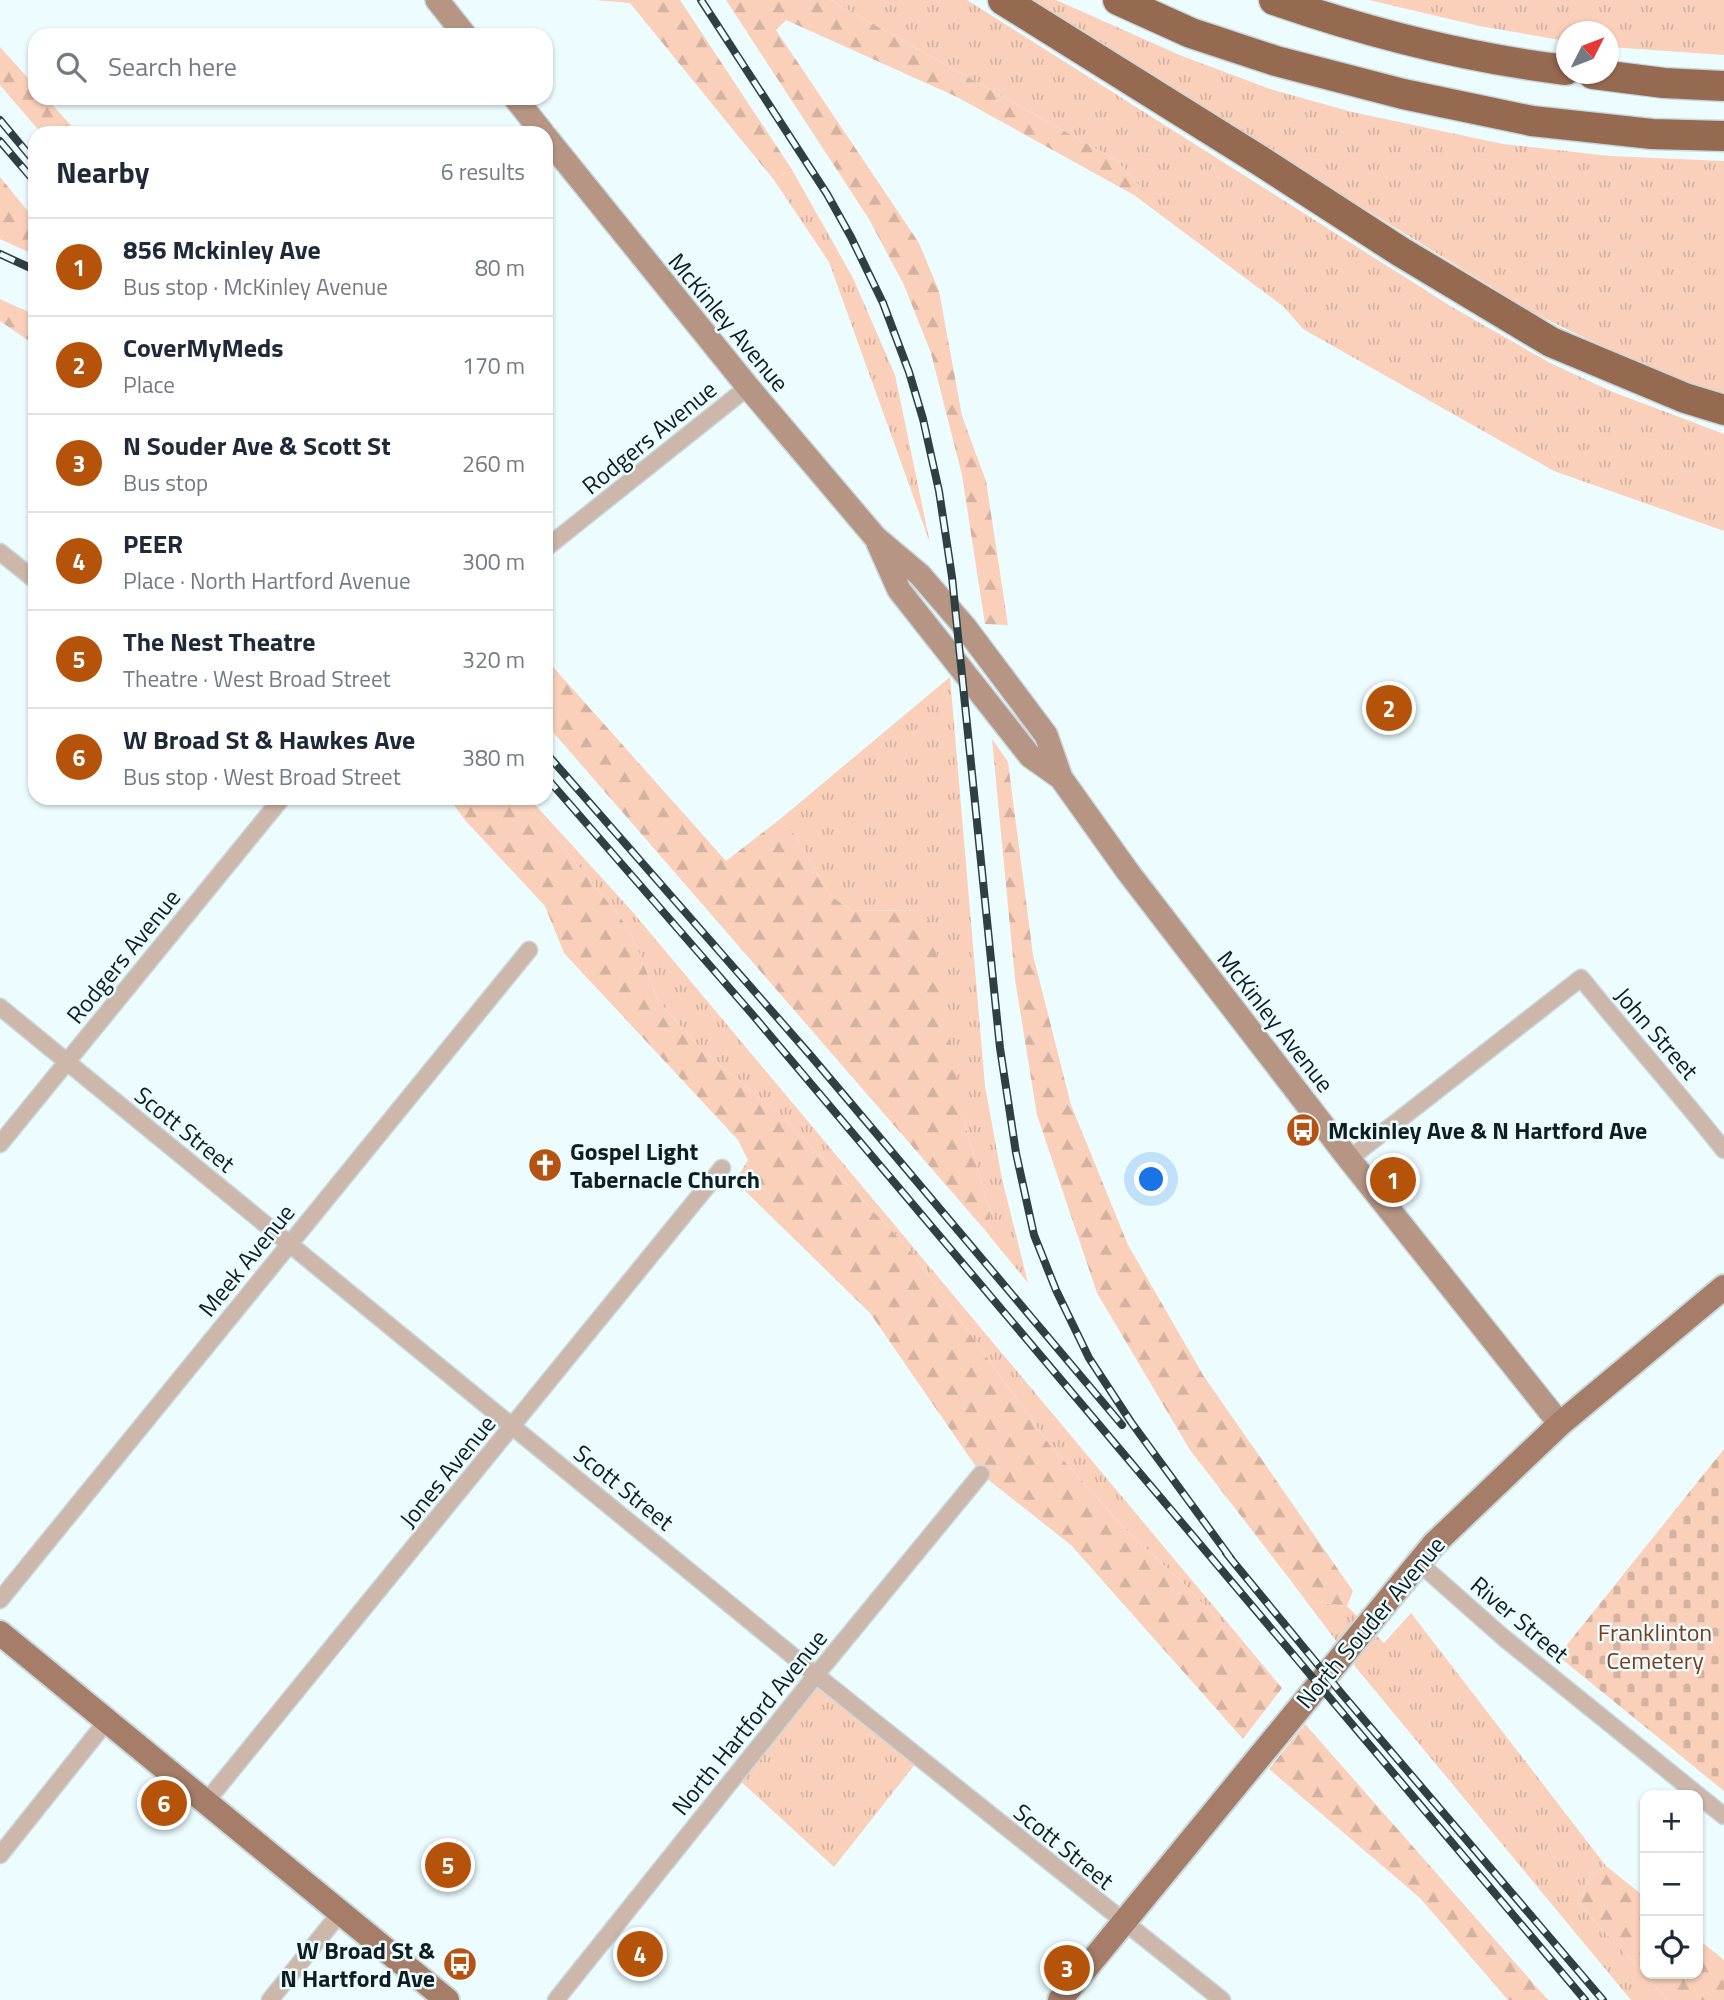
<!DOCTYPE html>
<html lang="en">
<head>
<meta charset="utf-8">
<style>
	body { margin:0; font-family:"Titillium Web",sans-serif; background:#f6f6f7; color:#1f2937 }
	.controls { position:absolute; right:21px; bottom:21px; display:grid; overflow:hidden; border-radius:14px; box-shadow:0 2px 5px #0004 }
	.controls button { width:63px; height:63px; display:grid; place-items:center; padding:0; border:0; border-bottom:2px solid #e0e1e3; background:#fff; color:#1f2937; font:35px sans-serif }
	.compass { position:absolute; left:1556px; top:21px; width:63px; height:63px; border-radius:50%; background:#fff; box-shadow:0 2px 5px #0004; rotate:48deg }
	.you { position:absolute; left:1152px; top:1180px; width:24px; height:24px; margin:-18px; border:5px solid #fff; border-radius:50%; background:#1a73e8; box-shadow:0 0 0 10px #1a73e833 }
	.badge { display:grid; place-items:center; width:46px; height:46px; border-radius:50%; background:#b45309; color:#fff; font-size:23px; font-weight:700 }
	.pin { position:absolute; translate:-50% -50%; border:4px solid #fff; box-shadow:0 2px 7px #0006 }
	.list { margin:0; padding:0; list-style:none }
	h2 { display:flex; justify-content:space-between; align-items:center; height:91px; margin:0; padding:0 28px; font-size:30px }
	h2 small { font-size:23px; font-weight:400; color:#747a83 }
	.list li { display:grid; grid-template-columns:46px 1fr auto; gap:21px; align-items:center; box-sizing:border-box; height:98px; padding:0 28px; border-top:2px solid #e0e1e3 }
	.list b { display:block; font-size:26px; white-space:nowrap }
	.list p { margin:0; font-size:23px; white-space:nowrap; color:#747a83 }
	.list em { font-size:23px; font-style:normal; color:#747a83 }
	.icon { flex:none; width:38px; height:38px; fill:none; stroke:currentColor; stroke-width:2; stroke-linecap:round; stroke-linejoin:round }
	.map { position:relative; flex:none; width:1724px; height:2000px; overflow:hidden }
	.search { position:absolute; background:#fff; box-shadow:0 2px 5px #0004; left:28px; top:28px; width:525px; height:77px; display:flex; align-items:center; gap:18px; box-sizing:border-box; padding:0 24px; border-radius:21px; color:#747a83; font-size:26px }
	.panel { position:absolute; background:#fff; box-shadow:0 2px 5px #0004; left:28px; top:126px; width:525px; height:679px; border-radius:21px }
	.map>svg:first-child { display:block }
</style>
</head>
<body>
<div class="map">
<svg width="1724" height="2000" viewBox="0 0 1724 2000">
	<defs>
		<pattern id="grass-tufts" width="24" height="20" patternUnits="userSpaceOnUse" patternTransform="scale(1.75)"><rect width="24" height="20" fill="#fad0bb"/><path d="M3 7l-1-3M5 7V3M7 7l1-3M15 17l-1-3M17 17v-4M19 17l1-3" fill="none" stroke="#d5b2a0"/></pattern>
		<pattern id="forest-firs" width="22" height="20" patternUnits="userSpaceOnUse" patternTransform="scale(1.75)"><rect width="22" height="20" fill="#fad0bb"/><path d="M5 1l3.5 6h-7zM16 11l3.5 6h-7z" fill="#d5b2a0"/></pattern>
		<pattern id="cemetery-stones" width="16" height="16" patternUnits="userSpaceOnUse" patternTransform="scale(1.75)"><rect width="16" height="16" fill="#fad0bb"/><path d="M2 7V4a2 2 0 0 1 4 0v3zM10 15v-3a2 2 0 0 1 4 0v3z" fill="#d5b2a0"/></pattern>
	</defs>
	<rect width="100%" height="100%" fill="#ecfcff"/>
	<path fill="url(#grass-tufts)" d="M830,0H967L1452,307L1550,363L1613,392L1724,434V531L1554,471L1303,329L1284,307L1134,195L1140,186L1116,160Z
		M1026,0H1056L1182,56L1270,89L1352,112L1503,144L1610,156L1724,161V397C1658,372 1595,344 1532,312Z
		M1369,0H1724V55L1609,47L1608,32H1566V41L1479,26Z
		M791,168L853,278L895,375L930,543L829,262L774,180Z
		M950,677L985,1086L1002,1179L1028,1283L984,1229L991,1216L964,1121L920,910L852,911L831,896L793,832L779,820Z
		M523,798H529L631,910L1282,1688L1184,1584L1125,1529L1049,1444L910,1250L784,1118L703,1051L659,1002L628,927Z
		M1288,1577L1316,1602L1347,1606L1384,1643L1411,1613L1606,1866L1588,1878L1580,1905L1668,2000H1631L1358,1670Z
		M816,1675L920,1758L834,1867L735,1776Z"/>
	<path fill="url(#forest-firs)" d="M595,0H680L791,168L774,180L630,3Z
		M726,0H830L1116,160L1140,186L1134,195L957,97L786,20L776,30L919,243L939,291L962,416L986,481L1008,625L985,624L962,475L931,353L904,285L869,219Z
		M0,47L35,86V98H46L78,133H41L0,85Z
		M0,177L35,220V255L0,239Z
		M0,299L35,315V345L0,321Z
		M546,659L726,861L779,820L793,832L831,896L852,911L920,910L931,923L964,1121L991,1216L984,1229L546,724Z
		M992,739L1008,762L1033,955L1071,1105L1128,1245L1203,1375L1353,1591L1347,1606L1316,1602L1288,1577L1190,1450L1097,1293L1037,1115L1015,979Z
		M449,798H523L628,927L659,1002L703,1051L784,1118L910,1250L1049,1444L1125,1529L1184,1584L1282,1688L1243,1739L1071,1545L981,1474L870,1313L735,1181L748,1160L738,1140L564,953L545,906L464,819Z
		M1305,1724L1548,2000H1508L1420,1898L1269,1769Z
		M1606,1866L1645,1897V1974H1698V1939L1724,1960V2000H1668L1580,1905L1588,1878Z"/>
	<path fill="url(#cemetery-stones)" d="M1724,1449V1791L1558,1656Z"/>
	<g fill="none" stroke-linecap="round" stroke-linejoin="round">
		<g stroke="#c9d9db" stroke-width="19">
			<path id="minor" d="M546,548L748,387
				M0,552L35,580
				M0,1007L816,1675L1222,2000
				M0,1144L282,798
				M1349,1159L1581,978C1628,1036 1678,1092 1724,1150
				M1418,1562L1504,1638L1724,1816
				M0,1600L529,950
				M206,1802L722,1168
				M0,1855L106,1722
				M270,2000L340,1913
				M556,2000L816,1675L981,1474"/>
		</g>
		<g stroke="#c9d9db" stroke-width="26">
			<path id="secondary" d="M437,0L465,35
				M515,98L543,133
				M546,137L748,387L875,537L920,575L965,627L1046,735L1061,778L1128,872L1349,1159L1560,1424
				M878,543L899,590L1030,756L1061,778"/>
		</g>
		<g stroke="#c9d9db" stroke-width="28">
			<path id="primary" d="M0,1633L447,2000
				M1060,2000L1434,1544L1560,1424L1724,1287"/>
		</g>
		<g stroke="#c9d9db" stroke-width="33">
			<path id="motorway" d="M1003,0L1259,160L1401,252L1551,342L1685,398L1724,410
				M1118,0L1191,33L1276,61L1403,94L1532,121L1652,134L1724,136
				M1274,0C1369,33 1467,58 1566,70
				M1593,74L1664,83L1724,86"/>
		</g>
		<use href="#minor" stroke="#cdb6aa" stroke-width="16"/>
		<use href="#secondary" stroke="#b69584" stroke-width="23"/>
		<use href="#primary" stroke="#a57d69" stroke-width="24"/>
		<use href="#motorway" stroke="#966951" stroke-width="30"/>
		<g stroke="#304042" stroke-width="8">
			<path id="rail" d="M701,0L827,194L851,237L883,303L909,372L923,419L939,491L952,577L1000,1048L1016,1153L1034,1235L1056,1290L1089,1358L1131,1422L1232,1560
				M0,120L35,162
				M0,141L35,182
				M0,254L35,270
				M546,753L811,1056L1122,1425
				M546,777L752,1014L1585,2000
				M1226,1553L1342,1694L1603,2000"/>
		</g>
		<use href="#rail" stroke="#ecfcff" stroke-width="5" stroke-dasharray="16" stroke-linecap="butt"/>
	</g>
	<defs>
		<g id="bus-disc" transform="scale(1.75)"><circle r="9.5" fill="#b55412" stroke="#ecfcff"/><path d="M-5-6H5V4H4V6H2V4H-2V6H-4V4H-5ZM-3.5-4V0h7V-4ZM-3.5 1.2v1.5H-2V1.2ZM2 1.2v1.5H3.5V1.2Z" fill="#fff"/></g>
		<g id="church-disc" transform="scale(1.75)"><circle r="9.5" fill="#b55412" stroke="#ecfcff"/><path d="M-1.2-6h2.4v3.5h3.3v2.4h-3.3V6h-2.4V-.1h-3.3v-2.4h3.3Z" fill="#fff"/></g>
	</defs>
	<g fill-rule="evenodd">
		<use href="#bus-disc" x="1303" y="1130"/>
		<use href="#church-disc" x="545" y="1165"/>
		<use href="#bus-disc" x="460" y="1964"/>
	</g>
	<g text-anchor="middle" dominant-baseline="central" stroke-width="5" stroke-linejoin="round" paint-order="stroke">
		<g font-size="24" fill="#0f1f21" stroke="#ecfcff">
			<text transform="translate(729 322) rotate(50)">McKinley Avenue</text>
			<text transform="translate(649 437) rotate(-39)">Rodgers Avenue</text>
			<text transform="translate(123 956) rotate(-51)">Rodgers Avenue</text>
			<text transform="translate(1276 1021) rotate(52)">McKinley Avenue</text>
			<text transform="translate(1657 1033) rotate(49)">John Street</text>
			<text transform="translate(185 1129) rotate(39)">Scott Street</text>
			<text transform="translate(246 1260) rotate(-51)">Meek Avenue</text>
			<text transform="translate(447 1471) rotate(-51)">Jones Avenue</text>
			<text transform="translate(624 1487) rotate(39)">Scott Street</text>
			<text transform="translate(1520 1619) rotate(40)">River Street</text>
			<text transform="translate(1370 1622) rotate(-50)">North Souder Avenue</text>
			<text transform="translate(749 1722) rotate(-51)">North Hartford Avenue</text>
			<text transform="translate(1064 1846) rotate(39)">Scott Street</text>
		</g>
		<g font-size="24" font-weight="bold" fill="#0f1f21" stroke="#ecfcff" text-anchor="start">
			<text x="1328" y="1130">Mckinley Ave &amp; N Hartford Ave</text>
			<text x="570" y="1151">Gospel Light<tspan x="570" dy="28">Tabernacle Church</tspan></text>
			<text x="435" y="1950" text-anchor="end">W Broad St &amp;<tspan x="435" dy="28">N Hartford Ave</tspan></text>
		</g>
		<g font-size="24" fill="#7b3d18" stroke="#ecfcff">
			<text x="1655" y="1632">Franklinton<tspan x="1655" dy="28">Cemetery</tspan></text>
		</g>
	</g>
</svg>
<div class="controls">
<button>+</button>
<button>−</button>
<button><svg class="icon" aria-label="locate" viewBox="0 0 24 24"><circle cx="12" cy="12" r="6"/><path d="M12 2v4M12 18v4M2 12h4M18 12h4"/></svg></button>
</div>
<svg class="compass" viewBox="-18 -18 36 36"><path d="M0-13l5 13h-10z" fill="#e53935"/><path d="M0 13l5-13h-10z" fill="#747a83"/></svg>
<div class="you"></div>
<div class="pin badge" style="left:1393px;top:1180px">1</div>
<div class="pin badge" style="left:1389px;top:708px">2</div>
<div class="pin badge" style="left:1067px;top:1968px">3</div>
<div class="pin badge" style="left:640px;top:1954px">4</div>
<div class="pin badge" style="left:448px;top:1865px">5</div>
<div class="pin badge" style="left:164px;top:1803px">6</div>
<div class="search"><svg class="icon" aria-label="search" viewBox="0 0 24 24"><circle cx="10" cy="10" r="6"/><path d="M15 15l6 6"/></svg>Search here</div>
<section class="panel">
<h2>Nearby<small>6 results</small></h2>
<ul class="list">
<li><span class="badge">1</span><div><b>856 Mckinley Ave</b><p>Bus stop · McKinley Avenue</p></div><em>80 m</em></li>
<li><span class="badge">2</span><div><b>CoverMyMeds</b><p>Place</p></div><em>170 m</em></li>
<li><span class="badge">3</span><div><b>N Souder Ave &amp; Scott St</b><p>Bus stop</p></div><em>260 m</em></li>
<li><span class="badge">4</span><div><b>PEER</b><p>Place · North Hartford Avenue</p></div><em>300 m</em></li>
<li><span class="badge">5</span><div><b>The Nest Theatre</b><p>Theatre · West Broad Street</p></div><em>320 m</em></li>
<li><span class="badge">6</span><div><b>W Broad St &amp; Hawkes Ave</b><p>Bus stop · West Broad Street</p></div><em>380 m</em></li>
</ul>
</section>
</div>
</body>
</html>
